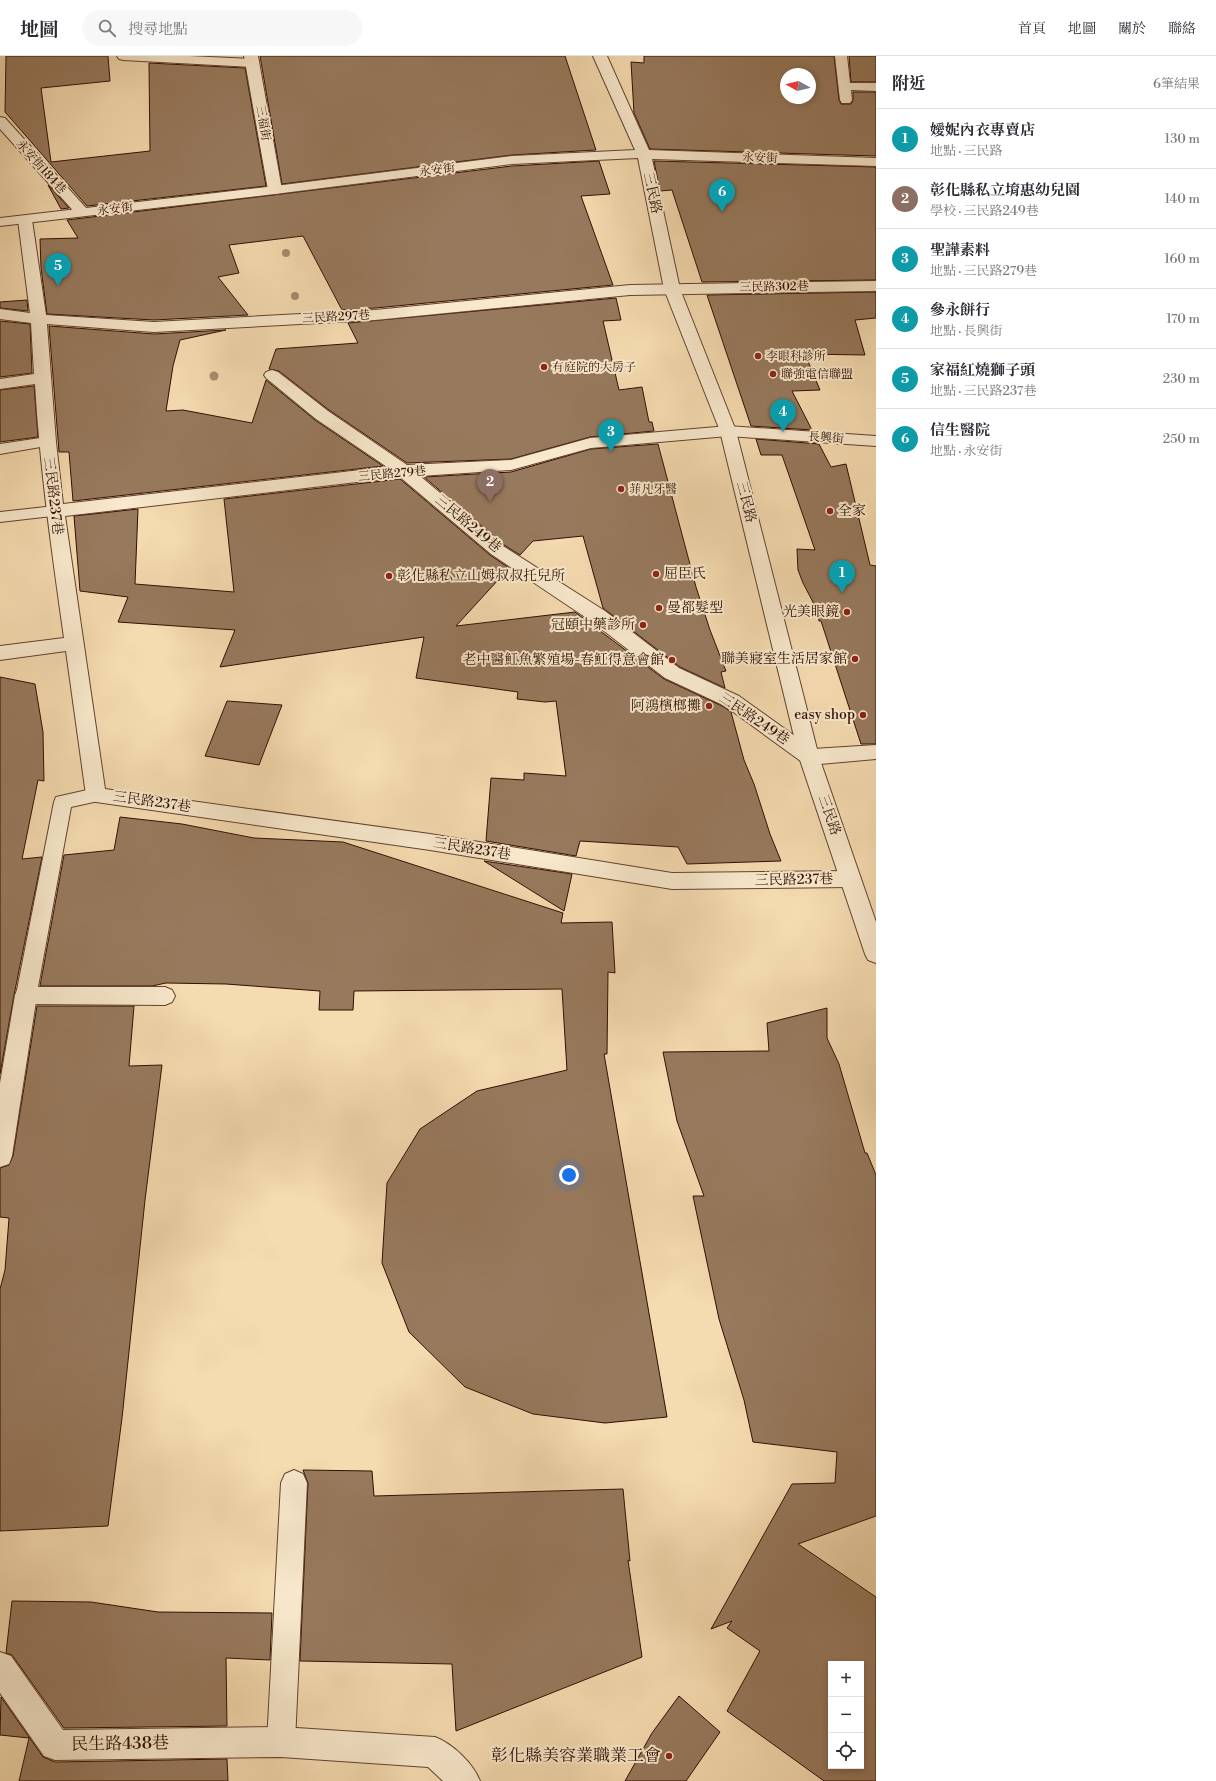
<!DOCTYPE html>
<html lang="zh-TW">
<head>
<meta charset="utf-8">
<style>
	body { margin:0; font-family:"Libre Bodoni","Noto Serif TC",serif; background:#f7f7f7; color:#2b2b33 }
	.controls { position:absolute; right:12px; bottom:12px; display:grid; overflow:hidden; border-radius:0px; box-shadow:0 2px 6px #0003 }
	.controls button { width:36px; height:36px; display:grid; place-items:center; padding:0; border:0; border-bottom:1px solid #e1e1e2; background:#fff; color:#2b2b33; font:20px sans-serif }
	.compass { position:absolute; left:780px; top:12px; width:36px; height:36px; border-radius:50%; background:#fff; box-shadow:0 2px 6px #0003; rotate:278deg }
	.you { position:absolute; left:569px; top:1119px; width:14px; height:14px; margin:-10px; border:3px solid #fff; border-radius:50%; background:#1a73e8; box-shadow:0 0 0 6px #1a73e833 }
	.badge { display:grid; place-items:center; width:26px; height:26px; border-radius:50%; background:#d93025; color:#fff; font-size:13px; font-weight:700 }
	.pin { position:absolute; translate:-50% -33px; filter:drop-shadow(0 1px 2px #0008) }
	.pin::after { content:''; position:absolute; top:21px; width:14px; height:12px; background:inherit; clip-path:polygon(0 0,100% 0,50% 100%) }
	.list { margin:0; padding:0; list-style:none }
	h2 { display:flex; justify-content:space-between; align-items:center; height:52px; margin:0; padding:0 16px; font-size:17px }
	h2 small { font-size:13px; font-weight:400; color:#7c7c81 }
	.list li { display:grid; grid-template-columns:26px 1fr auto; gap:12px; align-items:center; box-sizing:border-box; height:60px; padding:0 16px; border-top:1px solid #e1e1e2 }
	.list b { display:block; font-size:15px; white-space:nowrap }
	.list p { margin:0; font-size:13px; white-space:nowrap; color:#7c7c81 }
	.list em { font-size:13px; font-style:normal; color:#7c7c81 }
	.icon { flex:none; width:22px; height:22px; fill:none; stroke:currentColor; stroke-width:2; stroke-linecap:round; stroke-linejoin:round }
	.map { position:relative; flex:none; width:876px; height:1725px; overflow:hidden }
	header { display:flex; align-items:center; gap:24px; box-sizing:border-box; height:56px; padding:0 20px; background:#fff; border-bottom:1px solid #e1e1e2 }
	header strong { font-size:19px }
	nav { display:flex; gap:22px; margin-inline-start:auto; font-size:14px }
	.search { width:280px; height:36px; background:#f7f7f7; display:flex; align-items:center; gap:10px; box-sizing:border-box; padding:0 14px; border-radius:22px; color:#7c7c81; font-size:15px }
	main { display:flex }
	aside { flex:1; background:#fff }
	.map>svg:first-child { display:block }
</style>
</head>
<body>
<header>
<strong>地圖</strong>
<div class="search"><svg class="icon" aria-label="search" viewBox="0 0 24 24"><circle cx="10" cy="10" r="6"/><path d="M15 15l6 6"/></svg>搜尋地點</div>
<nav><a>首頁</a><a>地圖</a><a>關於</a><a>聯絡</a></nav>
</header>
<main>
<div class="map">
<svg width="876" height="1725" viewBox="0 0 876 1725">
	<rect width="100%" height="100%" fill="#f5dbb0"/>
	<filter id="stains"><feTurbulence type="fractalNoise" baseFrequency=".005" numOctaves="4"/><feColorMatrix values="0 0 0 0 .2 0 0 0 0 .09 0 0 0 0 .02 0 0 0 .5 -.17"/></filter>
	<radialGradient id="worn" r=".72"><stop offset=".6" stop-color="#630" stop-opacity="0"/><stop offset="1" stop-color="#630" stop-opacity=".3"/></radialGradient>
	<path fill="#97795d" stroke="#310f03" fill-rule="evenodd" d="M6,0H108L110,25L41,32L51,106L150,95L149,7L245,12L266,130L87,150L5,56Z
		M260,0H565L596,94L512,99L282,128Z
		M644,0H834L839,44L841,48H851L853,44V36H876V100L650,93L634,57L631,6L644,7ZM786,18H810V42H786Z
		M849,0H876V26H851Z
		M599,105L610,138L581,140L613,229L375,252L342,254L303,180L229,189L239,217L218,221L248,259L154,264L47,258L41,212L40,183L78,182L67,164L512,110Z
		M654,105L876,111V224L702,226L672,134L660,135Z
		M48,129L69,152L61,153Z
		M876,236V262L855,264L865,299L805,298L820,334L792,335L812,374L751,370L707,239Z
		M616,242L621,264L603,265L619,334L642,331L649,366H652L654,375L590,381L511,403L407,407L329,354L279,315L269,313L276,293L358,287L348,267Z
		M27,244L28,255L0,252V246Z
		M0,265L30,268L32,317L0,321Z
		M49,270L154,278L226,274L180,284L173,310L166,355L183,354L252,367L266,324L315,364L383,410L73,445L69,396H59Z
		M34,330L38,381L0,386V334Z
		M756,383L819,388L831,411L846,408L870,509L876,510V688H861L821,565H819L816,552L803,527L798,514L797,493L815,494L782,399H761Z
		M658,388L696,531L710,574L726,615L721,616L725,632L680,611L603,552L583,480L533,485L520,499L504,489L424,421L511,416L591,393Z
		M400,423L490,499L509,512L456,570L575,556L664,623L724,651L731,656L744,704L754,728L770,778L781,805L687,808L678,791L580,785L576,800L486,785L491,722L524,724V717L566,720L556,645L545,646L517,643L518,636L416,622L424,581L220,611L235,574L118,566L128,541L80,535L74,460L138,453L135,528L234,536L224,443Z
		M0,621L35,628L43,676L44,725L38,724L22,803L42,801L14,939L0,1018Z
		M227,645L282,649L259,709L205,700Z
		M120,761L182,768L254,782L343,786L563,857L561,867L612,866L615,917L608,916L607,998H604L667,1361L605,1367L533,1358L465,1331L409,1276L382,1207L387,1127L420,1073L477,1035L567,1014L562,933L354,935L353,954H319L320,935L226,928L166,927L152,930H40L64,799L114,794Z
		M484,805L572,818L564,855Z
		M37,950H134L129,1010L162,1009L145,1144L122,1362L108,1470L0,1475V1233L5,1214L9,1162L0,1161V1112L9,1109L13,1100Z
		M827,952V982L839,1008L865,1097H867L876,1119V1460L798,1488L876,1541V1725H824L727,1655L760,1595L727,1572L732,1565L711,1573L792,1428L835,1427L837,1396L753,1386L744,1344L719,1263L693,1140H704L677,1065L663,996L769,995L767,967ZM831,1608H861V1710H831Z
		M303,1414L372,1415L374,1440L623,1433L630,1505L628,1504L642,1601L456,1675L452,1608L300,1605L308,1427Z
		M12,1545L91,1546L158,1556L272,1557L270,1604L226,1602L227,1670L64,1672L12,1599L6,1597Z
		M679,1640L720,1676L686,1725H625L652,1677Z
		M1,1641L43,1701L55,1706L227,1703L228,1725H19L29,1682L0,1679Z"/>
	<g fill="none" stroke-linecap="round" stroke-linejoin="round">
		<g stroke="#62422e" stroke-width="2">
			<path id="service" d="M117,0H189L252,3L256,4L258,7L256,10L252,11L123,4L119,3Z
				M835,0H847L850,27H876V35L851,34L852,44L850,47H842L840,44Z
				M47,381L52,383L55,386L52,389L0,398V388Z
				M55,450L61,451L63,455L61,459L0,466V456Z
				M96,732L103,734L105,739L103,744L71,751L38,931H165L172,934L175,940L172,946L165,949L26,948L19,945L16,939L54,746L56,741Z
				M294,1414L303,1418L307,1427L295,1686L291,1696L281,1700L271,1696L267,1686L281,1427L285,1418Z"/>
		</g>
		<g stroke="#62422e" stroke-width="2">
			<path id="minor" d="M244,0H258L282,134L280,137L275,138L270,137L268,134Z
				M0,61L5,62L87,153L89,156L87,159L82,160L77,159L0,73Z
				M25,160L30,161L32,164L46,259L154,266L375,254L630,229L876,225V235L630,239L375,264L154,276L47,268L56,386L63,448L387,411L316,363L266,322L264,319L266,316L272,314L278,316L328,355L407,409L511,404L590,382L728,370L876,380V390L728,380L591,392L511,414L420,420L503,490L605,555L679,612L739,640L813,693L876,689V703L809,709L802,706L725,650L665,622L591,565L491,498L400,421L65,460L105,733L430,778L672,817L850,815L858,817L861,823L858,829L850,831L672,833L430,794L89,745L86,739L66,595L0,604V590L64,582C52,497 40,413 35,328L0,333V323L34,318L31,267L0,263V253L30,257L18,164L20,161Z
				M26,930L34,932L37,939L12,1100L9,1108L0,1111V1027L15,939L18,932Z
				M0,1596L11,1600L63,1674L281,1671L435,1681C453,1688 473,1707 480,1725H443L428,1711L281,1701L55,1704L44,1700L0,1637Z"/>
		</g>
		<g stroke="#62422e" stroke-width="2">
			<path id="tertiary" d="M593,0H607L649,94L876,102V110L652,103L680,233L736,375L819,701L876,866V907L868,904L865,898L799,701L720,375L664,233L638,102L512,108L275,138L0,170V162L275,130L512,100L635,94Z"/>
		</g>
		<use href="#service" fill="#f8e8cc" fill-rule="evenodd"/>
		<use href="#minor" fill="#f8e8cc" fill-rule="evenodd"/>
		<use href="#tertiary" fill="#f8e8cc" fill-rule="evenodd"/>
	</g>
	<g fill="#a98b6c">
		<circle cx="286" cy="197" r="4"/>
		<circle cx="295" cy="240" r="4"/>
		<circle cx="214" cy="320" r="4.5"/>
	</g>
	<g fill="#8f2418" stroke="#f8e8cc" stroke-width="1.5">
		<circle cx="758" cy="300" r="4"/>
		<circle cx="544" cy="311" r="4"/>
		<circle cx="773" cy="318" r="4"/>
		<circle cx="621" cy="433" r="4"/>
		<circle cx="830" cy="455" r="4"/>
		<circle cx="656" cy="518" r="4"/>
		<circle cx="389" cy="520" r="4"/>
		<circle cx="659" cy="552" r="4"/>
		<circle cx="847" cy="556" r="4"/>
		<circle cx="643" cy="569" r="4"/>
		<circle cx="855" cy="603" r="4"/>
		<circle cx="672" cy="604" r="4"/>
		<circle cx="709" cy="650" r="4"/>
		<circle cx="863" cy="659" r="4"/>
		<circle cx="669" cy="1700" r="4"/>
	</g>
	<g text-anchor="middle" dominant-baseline="central" stroke-width="4" stroke-linejoin="round" paint-order="stroke">
		<g font-size="12" fill="#310f03" stroke="#f8e8cc">
			<text transform="translate(263 67) rotate(80)">三福街</text>
			<text transform="translate(760 102) rotate(2)">永安街</text>
			<text transform="translate(41 111) rotate(48)">永安街184巷</text>
			<text transform="translate(437 114) rotate(-7)">永安街</text>
			<text transform="translate(115 153) rotate(-7)">永安街</text>
			<text transform="translate(774 231) rotate(-1)">三民路302巷</text>
			<text transform="translate(336 261) rotate(-3)">三民路297巷</text>
			<text transform="translate(826 382) rotate(4)">長興街</text>
			<text transform="translate(392 418) rotate(-5)">三民路279巷</text>
		</g>
		<g font-size="12" fill="#310f03" stroke="#f8e8cc" text-anchor="start">
			<text x="766" y="300">李眼科診所</text>
			<text x="552" y="311">有庭院的大房子</text>
			<text x="781" y="318">聯強電信聯盟</text>
			<text x="629" y="433">菲凡牙醫</text>
		</g>
		<g font-size="14" fill="#310f03" stroke="#f8e8cc">
			<text transform="translate(652 137) rotate(78)">三民路</text>
			<text transform="translate(53 440) rotate(83)">三民路237巷</text>
			<text transform="translate(746 446) rotate(76)">三民路</text>
			<text transform="translate(468 468) rotate(40)">三民路249巷</text>
			<text transform="translate(754 663) rotate(34)">三民路249巷</text>
			<text transform="translate(152 746) rotate(8)">三民路237巷</text>
			<text transform="translate(829 759) rotate(71)">三民路</text>
			<text transform="translate(472 793) rotate(9)">三民路237巷</text>
			<text transform="translate(794 824) rotate(-1)">三民路237巷</text>
		</g>
		<g font-size="14" fill="#310f03" stroke="#f8e8cc" text-anchor="end">
			<text x="838" y="455" text-anchor="start">全家</text>
			<text x="664" y="518" text-anchor="start">屈臣氏</text>
			<text x="397" y="520" text-anchor="start">彰化縣私立山姆叔叔托兒所</text>
			<text x="667" y="552" text-anchor="start">曼都髮型</text>
			<text x="839" y="556">光美眼鏡</text>
			<text x="635" y="569">冠頤中藥診所</text>
			<text x="847" y="603">聯美寢室生活居家館</text>
			<text x="664" y="604">老中醫魟魚繁殖場-春魟得意會館</text>
			<text x="701" y="650">阿鴻檳榔攤</text>
			<text x="855" y="659">easy shop</text>
		</g>
		<g font-size="17" fill="#310f03" stroke="#f8e8cc">
			<text transform="translate(120 1688) rotate(-1)">民生路438巷</text>
		</g>
		<g font-size="17" fill="#310f03" stroke="#f8e8cc" text-anchor="end">
			<text x="661" y="1700">彰化縣美容業職業工會</text>
		</g>
	</g>
	<rect width="100%" height="100%" filter="url(#stains)"/>
	<rect width="100%" height="100%" fill="url(#worn)"/>
</svg>
<div class="controls">
<button>+</button>
<button>−</button>
<button><svg class="icon" aria-label="locate" viewBox="0 0 24 24"><circle cx="12" cy="12" r="6"/><path d="M12 2v4M12 18v4M2 12h4M18 12h4"/></svg></button>
</div>
<svg class="compass" viewBox="-18 -18 36 36"><path d="M0-13l5 13h-10z" fill="#e53935"/><path d="M0 13l5-13h-10z" fill="#7c7c81"/></svg>
<div class="you"></div>
<div class="pin badge" style="left:842px;top:537px;background:#0f9aa8">1</div>
<div class="pin badge" style="left:490px;top:446px;background:#8d6e63">2</div>
<div class="pin badge" style="left:611px;top:396px;background:#0f9aa8">3</div>
<div class="pin badge" style="left:783px;top:376px;background:#0f9aa8">4</div>
<div class="pin badge" style="left:58px;top:230px;background:#0f9aa8">5</div>
<div class="pin badge" style="left:722px;top:156px;background:#0f9aa8">6</div>
</div>
<aside>
<h2>附近<small>6筆結果</small></h2>
<ul class="list">
<li><span class="badge" style="background:#0f9aa8">1</span><div><b>嬡妮內衣專賣店</b><p>地點 · 三民路</p></div><em>130 m</em></li>
<li><span class="badge" style="background:#8d6e63">2</span><div><b>彰化縣私立堉惠幼兒園</b><p>學校 · 三民路249巷</p></div><em>140 m</em></li>
<li><span class="badge" style="background:#0f9aa8">3</span><div><b>聖譁素料</b><p>地點 · 三民路279巷</p></div><em>160 m</em></li>
<li><span class="badge" style="background:#0f9aa8">4</span><div><b>參永餅行</b><p>地點 · 長興街</p></div><em>170 m</em></li>
<li><span class="badge" style="background:#0f9aa8">5</span><div><b>家福紅燒獅子頭</b><p>地點 · 三民路237巷</p></div><em>230 m</em></li>
<li><span class="badge" style="background:#0f9aa8">6</span><div><b>信生醫院</b><p>地點 · 永安街</p></div><em>250 m</em></li>
</ul>
</aside>
</main>
</body>
</html>
